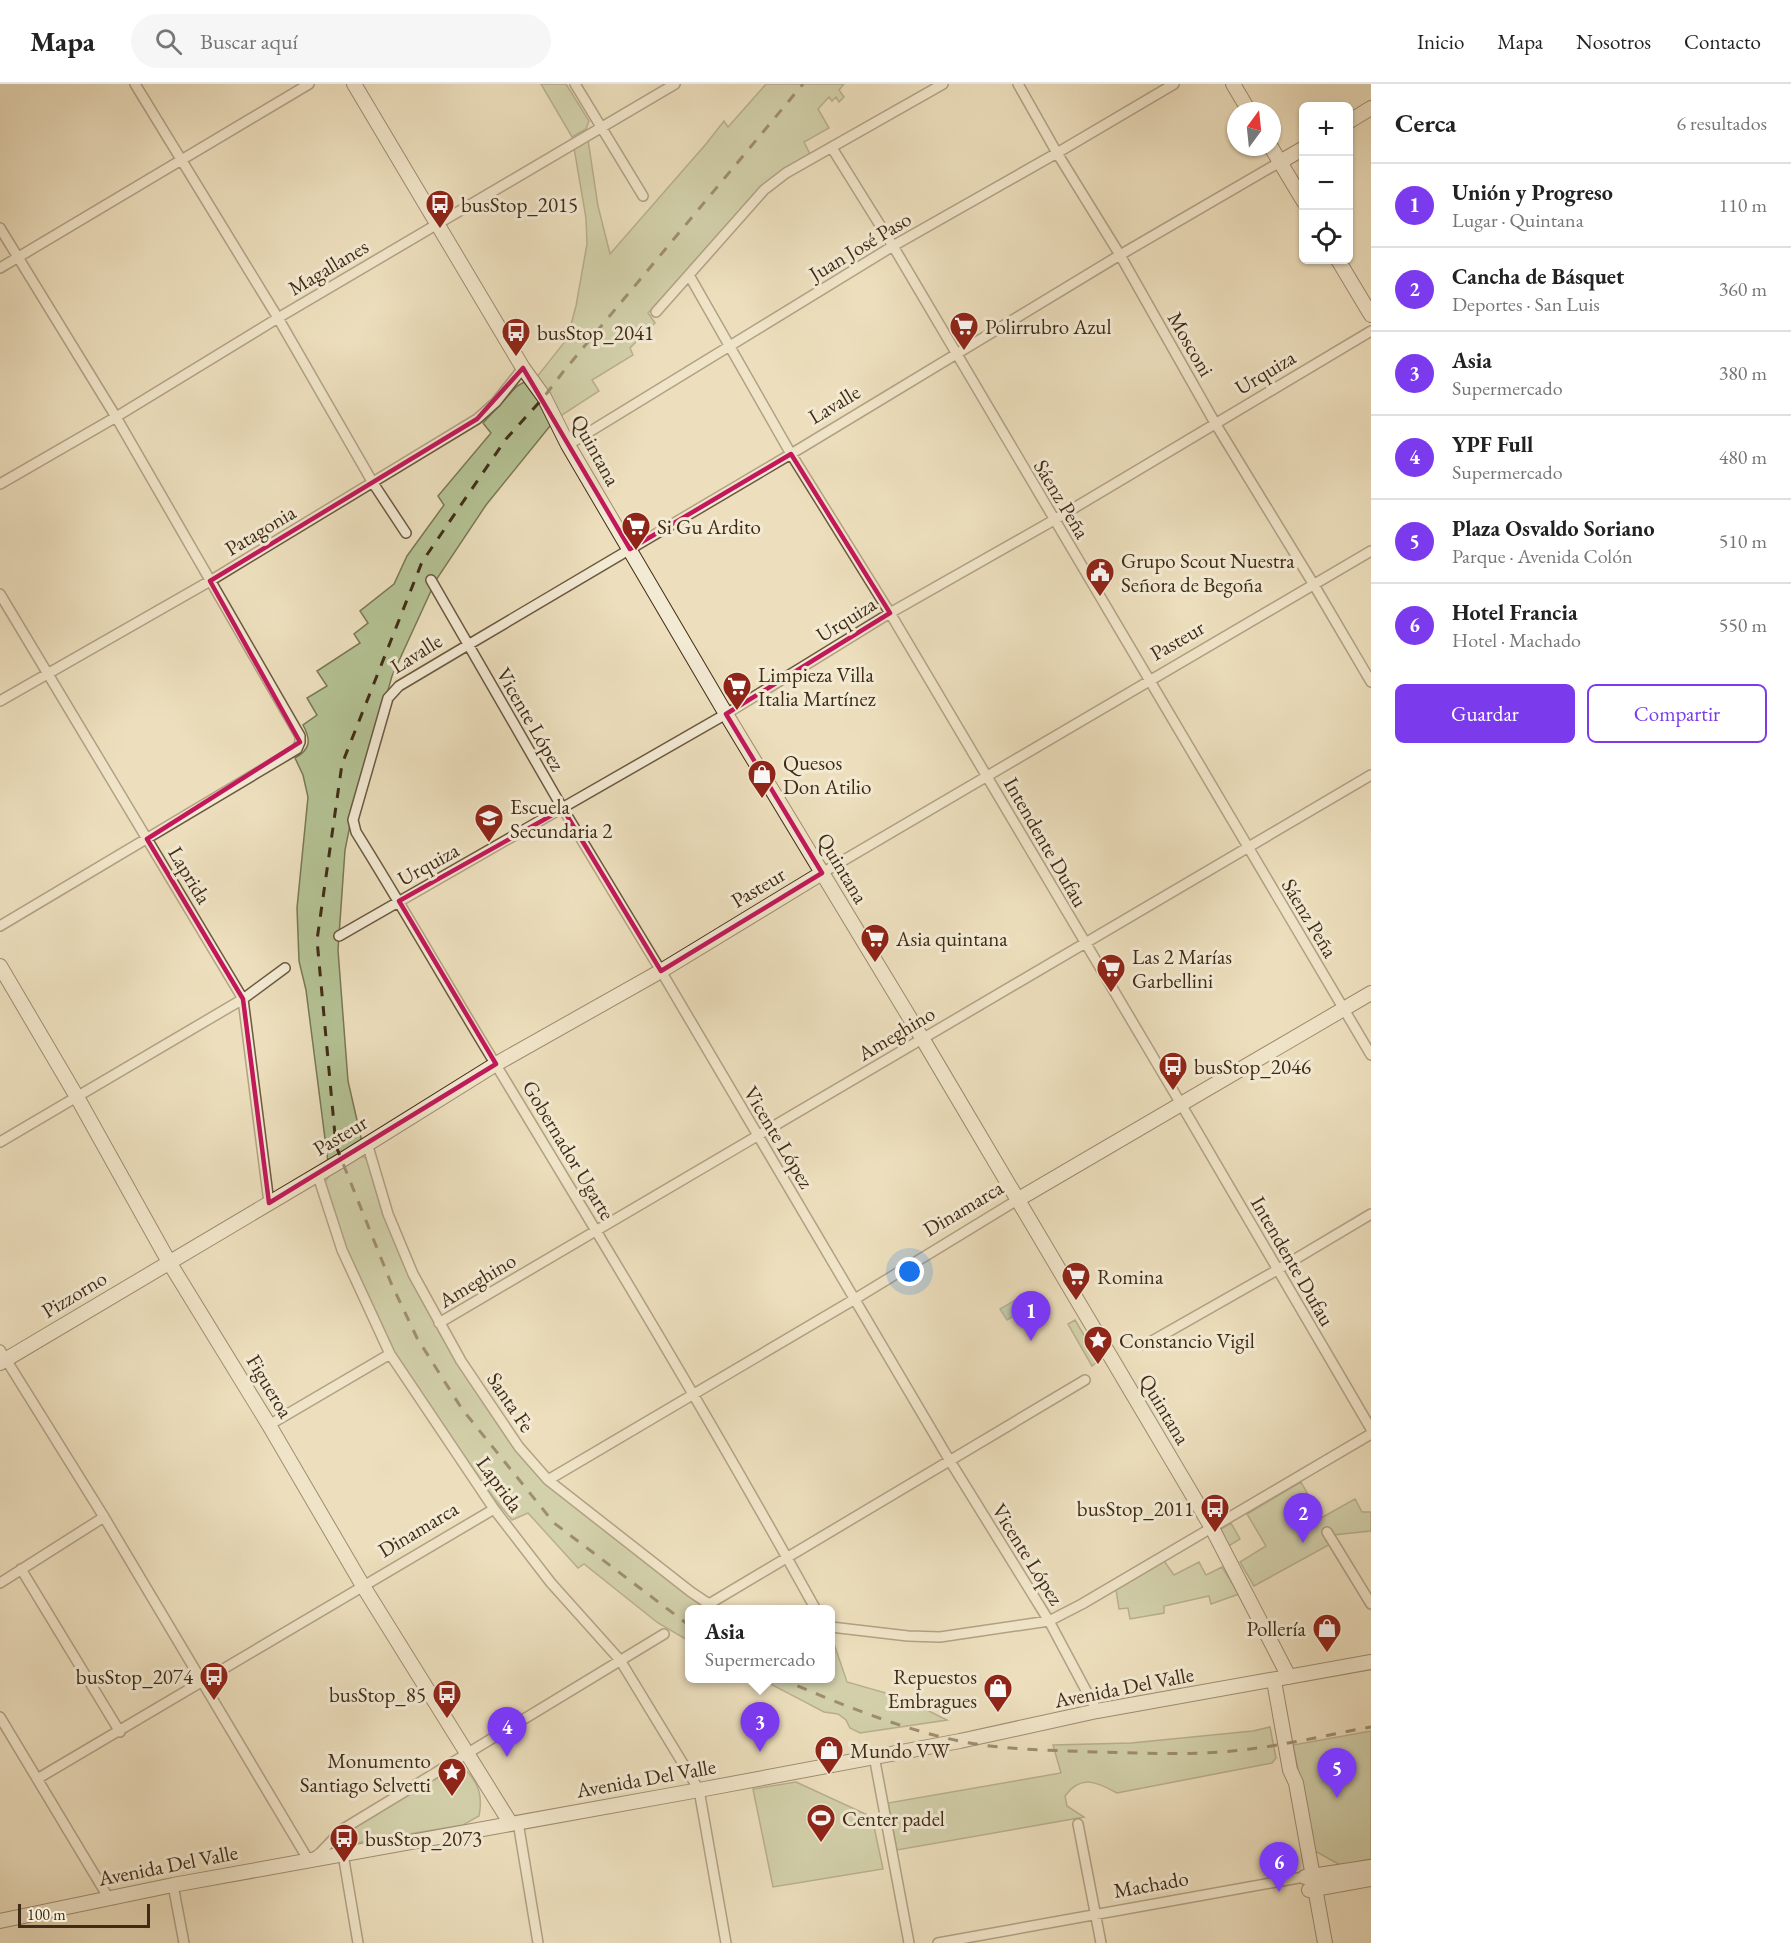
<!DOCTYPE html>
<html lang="es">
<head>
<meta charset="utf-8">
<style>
	body { margin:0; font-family:"EB Garamond",serif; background:#f6f6f6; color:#222 }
	.controls { position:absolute; right:18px; top:18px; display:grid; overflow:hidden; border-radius:9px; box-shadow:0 2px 4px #0004 }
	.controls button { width:54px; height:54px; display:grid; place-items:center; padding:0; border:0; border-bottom:2px solid #e0e0e0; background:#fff; color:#222; font:30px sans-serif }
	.compass { position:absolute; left:1227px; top:18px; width:54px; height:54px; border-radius:50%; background:#fff; box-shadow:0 2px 4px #0004; rotate:15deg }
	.scale { position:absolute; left:18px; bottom:15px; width:132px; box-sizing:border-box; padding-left:6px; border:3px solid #402c16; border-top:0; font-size:16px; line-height:21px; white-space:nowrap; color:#402c16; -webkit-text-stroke:4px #f3ead4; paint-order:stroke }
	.you { position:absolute; left:910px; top:1188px; width:21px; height:21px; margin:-15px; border:4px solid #fff; border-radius:50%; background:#1a73e8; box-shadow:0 0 0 9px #1a73e833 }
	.badge { display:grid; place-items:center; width:39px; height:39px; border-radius:50%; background:#7c3aed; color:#fff; font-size:20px; font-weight:700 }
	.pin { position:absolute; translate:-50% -50px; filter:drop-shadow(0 2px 3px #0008) }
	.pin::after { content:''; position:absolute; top:32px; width:21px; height:18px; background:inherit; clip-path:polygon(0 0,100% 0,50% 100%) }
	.popup { position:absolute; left:685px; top:1521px; width:150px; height:78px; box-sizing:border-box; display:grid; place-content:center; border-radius:9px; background:#fff; filter:drop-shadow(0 2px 4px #0005); font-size:20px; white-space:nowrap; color:#767676 }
	.popup b { font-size:22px; color:#222 }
	.popup::after { content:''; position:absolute; left:50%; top:100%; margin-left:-12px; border:12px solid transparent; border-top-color:#fff }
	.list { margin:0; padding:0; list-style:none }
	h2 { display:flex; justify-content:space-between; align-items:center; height:78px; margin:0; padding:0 24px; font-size:26px }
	h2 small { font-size:20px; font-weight:400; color:#767676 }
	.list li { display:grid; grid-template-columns:39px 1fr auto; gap:18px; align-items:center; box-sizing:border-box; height:84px; padding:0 24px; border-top:2px solid #e0e0e0 }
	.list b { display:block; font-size:22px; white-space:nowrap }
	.list p { margin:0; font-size:20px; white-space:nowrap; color:#767676 }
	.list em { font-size:20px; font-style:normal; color:#767676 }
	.actions { display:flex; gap:12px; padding:18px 24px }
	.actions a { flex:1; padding:14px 0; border:2px solid #7c3aed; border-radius:9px; text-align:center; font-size:21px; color:#7c3aed }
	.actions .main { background:#7c3aed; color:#fff }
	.icon { flex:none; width:33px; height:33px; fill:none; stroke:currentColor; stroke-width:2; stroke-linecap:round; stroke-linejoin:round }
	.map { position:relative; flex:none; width:1371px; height:1859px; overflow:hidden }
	header { display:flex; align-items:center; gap:36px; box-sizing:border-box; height:84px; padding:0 30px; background:#fff; border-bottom:2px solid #e0e0e0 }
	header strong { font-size:28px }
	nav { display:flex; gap:33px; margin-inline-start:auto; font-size:21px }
	.search { width:420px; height:54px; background:#f6f6f6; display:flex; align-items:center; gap:15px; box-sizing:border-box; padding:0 21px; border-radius:33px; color:#767676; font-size:22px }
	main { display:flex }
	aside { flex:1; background:#fff }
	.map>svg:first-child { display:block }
</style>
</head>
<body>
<header>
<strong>Mapa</strong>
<div class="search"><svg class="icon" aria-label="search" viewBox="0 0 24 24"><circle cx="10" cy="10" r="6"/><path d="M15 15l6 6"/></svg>Buscar aquí</div>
<nav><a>Inicio</a><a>Mapa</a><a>Nosotros</a><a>Contacto</a></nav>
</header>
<main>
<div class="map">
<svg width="1371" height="1859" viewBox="0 0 1371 1859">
	<rect width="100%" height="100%" fill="#eddfbd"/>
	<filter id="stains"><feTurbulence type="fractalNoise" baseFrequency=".00333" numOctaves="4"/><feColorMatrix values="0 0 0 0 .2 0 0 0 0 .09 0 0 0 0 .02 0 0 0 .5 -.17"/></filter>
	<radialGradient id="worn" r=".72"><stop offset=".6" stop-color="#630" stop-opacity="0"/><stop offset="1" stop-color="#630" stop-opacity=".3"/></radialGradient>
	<path fill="#b4c294" stroke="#7a7755" stroke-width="1.5" d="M541,0H566L589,37L586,45L572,53Z
		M766,0H844L839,6L844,13L839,18L836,13L832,17L829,13L818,25L829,44L804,58L811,72L765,101L648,229L655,239L630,264L633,271L592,296L599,307L559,333L536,294L567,255L576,222L587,160L586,134L574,64L588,56L598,122L610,170L706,60L724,37L728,43Z
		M526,297L531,299L549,334L550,342L486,421L436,496L392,592L351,736L345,766L338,866L348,997L362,1058L328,1078L306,906L299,877L297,824L308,713L303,691L295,674C311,665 311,656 303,641L317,631L307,614L327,602L317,587L360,559L354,550L368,539L360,527L394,500L407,472L444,421L438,412L491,349L483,339L517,302Z
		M359,1072L364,1073L368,1077L376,1106L407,1188L440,1250L519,1366L540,1393L558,1410L709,1525L690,1526L689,1557L658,1539L584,1480L578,1484L528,1429L512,1436L493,1413L399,1279L346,1166L324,1101C330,1085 345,1080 359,1072Z
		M1075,1236L1097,1273V1278L1092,1282L1068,1240Z
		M1301,1398L1321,1434L1355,1415L1362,1428H1371V1447L1333,1451L1336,1457L1254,1502L1240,1478L1266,1462L1247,1430Z
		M1231,1439L1240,1455L1227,1463L1218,1447Z
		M1164,1477L1174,1491L1199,1478L1206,1491L1222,1483L1239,1510L1211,1520L1209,1512L1164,1522V1529L1130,1535L1128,1524L1119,1525L1116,1506Z
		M831,1551L847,1598L903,1614L947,1636L860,1649L850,1644L846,1636L838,1630L824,1628L761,1595L831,1594Z
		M1270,1643L1276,1674L1272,1679L1117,1709C1097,1698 1081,1690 1065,1712L1067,1722L1084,1733L897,1766L888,1719L1061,1689L1053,1661L1131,1659L1253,1647Z
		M1371,1647V1775L1340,1781L1315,1767L1293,1661Z
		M452,1684H464C479,1699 483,1712 479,1732L463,1741L343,1761L336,1759L342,1751Z
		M796,1698L872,1733L883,1785L773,1803L753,1705Z"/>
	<path fill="#9abdad" stroke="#768371" stroke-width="1.5" d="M1024,1211L1031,1222L1007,1236L1000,1225Z"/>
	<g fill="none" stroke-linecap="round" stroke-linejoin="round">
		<g stroke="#6b5940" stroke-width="12">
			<path id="street" d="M135,0L278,234L373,399L406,449
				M575,0L643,112
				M1018,0L1057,69L1120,171L1215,339L1314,501L1371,598
				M832,64L893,162L1371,971
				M0,144L116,333L300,652V658L297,665L0,842
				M0,184L309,0
				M689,191L791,370L890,529L1181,1020L1371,1345
				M656,228L764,106L786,89L943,0
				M568,361L893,162L1057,69L1174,0
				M0,400L116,333L278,234L675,0
				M431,496L563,725L661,887L950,1377L1049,1537L1097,1627
				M0,510L243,915L269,1119
				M0,617L210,497L477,335L496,318L523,284
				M822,789L1371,467
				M339,852L726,630L890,529L1054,436L1371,247
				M0,1058L243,915L285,884
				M367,1059L388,1130L413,1190L461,1277L519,1363L548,1396L691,1508L718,1526
				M317,1089L342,1166L390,1270L494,1425L551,1499L620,1576L699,1706L726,1859
				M439,1239L1371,691
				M1145,1261L1277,1186L1371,1130
				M0,1266L104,1433L309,1777L320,1769L343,1745L664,1550
				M269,1341L390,1270
				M548,1396L855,1215L1017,1116
				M1327,1448L1371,1520
				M21,1485L120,1648
				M0,1499L104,1433
				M709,1520L1085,1296
				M816,1526C714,1341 605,1161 496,981C449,904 404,825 356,748L353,736L388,614L399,602L468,561L791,370L1120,171L1280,78
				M831,1543L908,1552L940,1553L1049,1537L1082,1520L1371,1350
				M0,1633L108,1813
				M874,1672L909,1859
				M37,1695L494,1425
				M518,1738L538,1859
				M1078,1740L1101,1859
				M343,1770L358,1859
				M173,1801L184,1859
				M938,1859L1304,1793"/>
		</g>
		<g stroke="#402c16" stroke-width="16">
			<path id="secondary" d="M354,0L523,284L544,313L568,361L726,630L922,954L1212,1444L1289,1593
				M1233,0L1249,27
				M1348,38L1371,24
				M1271,63L1304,118
				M1280,78L1304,64
				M1338,176L1371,231
				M0,882L77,1013L169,1178L269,1341L363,1502L511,1740
				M1017,1116L1371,909
				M0,1279L342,1076L496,980L661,887L822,789
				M1274,1597L1290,1686L1296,1699L1325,1859
				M1305,1793L1371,1783
				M1309,1806L1371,1795
				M0,1837L173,1801L699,1706L960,1657L1097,1627L1371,1578"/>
		</g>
		<use href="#street" stroke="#f3ead4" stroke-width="9"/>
		<use href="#secondary" stroke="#f3ead4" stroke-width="14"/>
		<path stroke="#402c16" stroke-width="3" stroke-dasharray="10 10" stroke-linecap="butt" d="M690,1542L554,1439L462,1325L417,1254L391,1199L336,1062L317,856L342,680L422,478L506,355L544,313L563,288L803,0
			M779,1594C838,1619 897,1644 959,1657C1003,1666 1050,1666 1095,1668C1147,1669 1199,1672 1250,1665C1291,1660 1331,1650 1371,1643"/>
	</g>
	<path d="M0 0H1371V1859H0ZM523,284L630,465L791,370L890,529L726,630L822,789L661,887L563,725L399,817L496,980L269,1119L243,915L147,755L300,658L210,497L477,335Z" fill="#eddfbd" fill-opacity=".55" fill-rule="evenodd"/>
	<path fill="none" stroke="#c2185b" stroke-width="4.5" stroke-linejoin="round" d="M523,284L630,465L791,370L890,529L726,630L822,789L661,887L563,725L399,817L496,980L269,1119L243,915L147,755L300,658L210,497L477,335Z"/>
	<defs>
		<g id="bus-pin" transform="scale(1.5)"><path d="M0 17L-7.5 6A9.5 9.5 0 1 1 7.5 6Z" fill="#8f2418" stroke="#f3ead4"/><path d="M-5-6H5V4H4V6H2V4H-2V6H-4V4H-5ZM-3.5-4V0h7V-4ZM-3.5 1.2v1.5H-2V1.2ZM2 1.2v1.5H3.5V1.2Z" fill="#fff"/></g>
		<g id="supermarket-pin" transform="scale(1.5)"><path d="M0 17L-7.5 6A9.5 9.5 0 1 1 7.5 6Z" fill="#8f2418" stroke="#f3ead4"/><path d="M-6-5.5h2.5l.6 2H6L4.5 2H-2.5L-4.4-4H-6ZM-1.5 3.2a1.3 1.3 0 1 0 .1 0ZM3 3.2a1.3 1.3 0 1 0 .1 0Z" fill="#fff"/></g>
		<g id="civic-pin" transform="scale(1.5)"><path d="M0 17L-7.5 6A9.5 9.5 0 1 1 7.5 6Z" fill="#8f2418" stroke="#f3ead4"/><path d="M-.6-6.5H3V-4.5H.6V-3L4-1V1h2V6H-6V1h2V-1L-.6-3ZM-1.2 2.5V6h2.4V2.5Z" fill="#fff"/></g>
		<g id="shop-pin" transform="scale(1.5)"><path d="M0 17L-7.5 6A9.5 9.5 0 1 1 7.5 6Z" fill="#8f2418" stroke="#f3ead4"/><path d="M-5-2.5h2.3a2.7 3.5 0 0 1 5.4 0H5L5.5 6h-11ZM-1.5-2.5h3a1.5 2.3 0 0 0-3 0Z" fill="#fff"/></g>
		<g id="school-pin" transform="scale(1.5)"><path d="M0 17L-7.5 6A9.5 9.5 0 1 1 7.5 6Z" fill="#8f2418" stroke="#f3ead4"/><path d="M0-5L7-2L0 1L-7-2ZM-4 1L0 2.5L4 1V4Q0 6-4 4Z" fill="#fff"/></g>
		<g id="sight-pin" transform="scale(1.5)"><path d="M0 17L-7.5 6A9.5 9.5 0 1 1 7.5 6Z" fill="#8f2418" stroke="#f3ead4"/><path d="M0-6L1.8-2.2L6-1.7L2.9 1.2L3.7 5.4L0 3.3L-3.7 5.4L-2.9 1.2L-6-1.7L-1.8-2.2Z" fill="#fff"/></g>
		<g id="stadium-pin" transform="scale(1.5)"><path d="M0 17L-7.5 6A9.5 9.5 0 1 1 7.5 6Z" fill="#8f2418" stroke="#f3ead4"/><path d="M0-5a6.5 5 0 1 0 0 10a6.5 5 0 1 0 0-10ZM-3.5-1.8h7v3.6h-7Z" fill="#fff"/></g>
	</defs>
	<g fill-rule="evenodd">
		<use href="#bus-pin" x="440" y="120"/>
		<use href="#supermarket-pin" x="964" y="242"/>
		<use href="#bus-pin" x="516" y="248"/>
		<use href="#supermarket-pin" x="636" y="442"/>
		<use href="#civic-pin" x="1100" y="488"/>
		<use href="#supermarket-pin" x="737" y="602"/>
		<use href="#shop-pin" x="762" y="690"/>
		<use href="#school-pin" x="489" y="734"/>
		<use href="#supermarket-pin" x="875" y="854"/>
		<use href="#supermarket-pin" x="1111" y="884"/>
		<use href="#bus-pin" x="1173" y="982"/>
		<use href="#supermarket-pin" x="1076" y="1192"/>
		<use href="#sight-pin" x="1098" y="1256"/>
		<use href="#bus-pin" x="1215" y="1424"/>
		<use href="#shop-pin" x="1327" y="1544"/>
		<use href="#bus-pin" x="214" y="1592"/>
		<use href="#shop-pin" x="998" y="1604"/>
		<use href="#bus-pin" x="447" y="1610"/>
		<use href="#shop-pin" x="829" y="1666"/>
		<use href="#sight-pin" x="452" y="1688"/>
		<use href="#stadium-pin" x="821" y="1734"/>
		<use href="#bus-pin" x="344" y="1754"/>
	</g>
	<g text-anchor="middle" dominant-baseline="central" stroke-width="6" stroke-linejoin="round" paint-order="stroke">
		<g font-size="21" fill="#402c16" stroke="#f3ead4" text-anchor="start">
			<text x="461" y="120">busStop_2015</text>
			<text x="985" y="242">Polirrubro Azul</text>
			<text x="537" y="248">busStop_2041</text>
			<text x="657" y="442">Si Gu Ardito</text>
			<text x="1121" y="476">Grupo Scout Nuestra<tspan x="1121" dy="24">Señora de Begoña</tspan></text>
			<text x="758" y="590">Limpieza Villa<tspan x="758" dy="24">Italia Martínez</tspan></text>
			<text x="783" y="678">Quesos<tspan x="783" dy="24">Don Atilio</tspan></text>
			<text x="510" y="722">Escuela<tspan x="510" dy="24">Secundaria 2</tspan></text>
			<text x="896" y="854">Asia quintana</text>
			<text x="1132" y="872">Las 2 Marías<tspan x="1132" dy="24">Garbellini</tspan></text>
			<text x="1194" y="982">busStop_2046</text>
			<text x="1097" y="1192">Romina</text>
			<text x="1119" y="1256">Constancio Vigil</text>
			<text x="1194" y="1424" text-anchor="end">busStop_2011</text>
			<text x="1306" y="1544" text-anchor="end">Pollería</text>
			<text x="193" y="1592" text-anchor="end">busStop_2074</text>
			<text x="977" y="1592" text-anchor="end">Repuestos<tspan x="977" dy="24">Embragues</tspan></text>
			<text x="426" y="1610" text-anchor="end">busStop_85</text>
			<text x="850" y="1666">Mundo VW</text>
			<text x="431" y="1676" text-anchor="end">Monumento<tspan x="431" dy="24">Santiago Selvetti</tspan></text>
			<text x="842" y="1734">Center padel</text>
			<text x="365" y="1754">busStop_2073</text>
		</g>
		<g font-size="21" fill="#402c16" stroke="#f3ead4">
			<text transform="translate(860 162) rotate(-31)">Juan José Paso</text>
			<text transform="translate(328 183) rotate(-31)">Magallanes</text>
			<text transform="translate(1191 260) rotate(60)">Mosconi</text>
			<text transform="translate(1265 288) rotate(-31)">Urquiza</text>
			<text transform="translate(834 320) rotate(-31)">Lavalle</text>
			<text transform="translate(596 366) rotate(61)">Quintana</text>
			<text transform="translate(1062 415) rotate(59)">Sáenz Peña</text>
			<text transform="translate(260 446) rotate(-31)">Patagonia</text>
			<text transform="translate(846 535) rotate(-32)">Urquiza</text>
			<text transform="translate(1177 556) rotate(-30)">Pasteur</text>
			<text transform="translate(416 569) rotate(-32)">Lavalle</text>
			<text transform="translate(531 635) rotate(60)">Vicente López</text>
			<text transform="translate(1046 758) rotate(60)">Intendente Dufau</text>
			<text transform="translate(428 780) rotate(-29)">Urquiza</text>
			<text transform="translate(843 784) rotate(59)">Quintana</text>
			<text transform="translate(190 791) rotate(59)">Laprida</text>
			<text transform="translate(758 803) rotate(-31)">Pasteur</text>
			<text transform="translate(1310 834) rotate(59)">Sáenz Peña</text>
			<text transform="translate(896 949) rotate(-31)">Ameghino</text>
			<text transform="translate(340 1051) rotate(-31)">Pasteur</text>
			<text transform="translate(779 1053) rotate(59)">Vicente López</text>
			<text transform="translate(569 1066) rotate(59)">Gobernador Ugarte</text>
			<text transform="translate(963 1124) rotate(-31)">Dinamarca</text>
			<text transform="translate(1293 1177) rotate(60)">Intendente Dufau</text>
			<text transform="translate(477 1196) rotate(-31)">Ameghino</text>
			<text transform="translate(74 1210) rotate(-31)">Pizzorno</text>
			<text transform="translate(270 1302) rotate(59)">Figueroa</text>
			<text transform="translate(511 1318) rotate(56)">Santa Fe</text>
			<text transform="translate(1165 1325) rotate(59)">Quintana</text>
			<text transform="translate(500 1400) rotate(54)">Laprida</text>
			<text transform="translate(418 1445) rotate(-31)">Dinamarca</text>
			<text transform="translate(1028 1470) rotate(58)">Vicente López</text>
			<text transform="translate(1124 1603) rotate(-11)">Avenida Del Valle</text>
			<text transform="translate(646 1694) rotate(-10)">Avenida Del Valle</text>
			<text transform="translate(168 1781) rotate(-11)">Avenida Del Valle</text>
			<text transform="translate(1151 1800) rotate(-10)">Machado</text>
		</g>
	</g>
	<rect width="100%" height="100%" filter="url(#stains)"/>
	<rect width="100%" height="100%" fill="url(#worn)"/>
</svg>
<div class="controls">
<button>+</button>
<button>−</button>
<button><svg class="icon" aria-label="locate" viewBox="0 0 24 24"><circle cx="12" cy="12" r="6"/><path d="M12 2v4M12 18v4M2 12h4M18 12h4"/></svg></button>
</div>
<svg class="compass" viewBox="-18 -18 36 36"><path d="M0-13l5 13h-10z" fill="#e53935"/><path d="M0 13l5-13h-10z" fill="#767676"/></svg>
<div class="scale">100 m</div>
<div class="you"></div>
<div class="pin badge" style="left:1031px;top:1257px">1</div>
<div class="pin badge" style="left:1303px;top:1459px">2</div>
<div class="pin badge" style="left:760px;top:1668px">3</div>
<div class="popup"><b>Asia</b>Supermercado</div>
<div class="pin badge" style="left:507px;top:1673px">4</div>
<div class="pin badge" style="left:1337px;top:1714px">5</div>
<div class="pin badge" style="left:1279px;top:1808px">6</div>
</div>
<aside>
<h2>Cerca<small>6 resultados</small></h2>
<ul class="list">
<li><span class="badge">1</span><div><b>Unión y Progreso</b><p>Lugar · Quintana</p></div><em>110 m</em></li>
<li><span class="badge">2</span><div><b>Cancha de Básquet</b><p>Deportes · San Luis</p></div><em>360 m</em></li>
<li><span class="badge">3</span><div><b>Asia</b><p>Supermercado</p></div><em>380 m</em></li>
<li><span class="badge">4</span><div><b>YPF Full</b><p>Supermercado</p></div><em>480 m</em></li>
<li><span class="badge">5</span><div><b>Plaza Osvaldo Soriano</b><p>Parque · Avenida Colón</p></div><em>510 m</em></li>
<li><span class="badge">6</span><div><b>Hotel Francia</b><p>Hotel · Machado</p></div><em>550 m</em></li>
</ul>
<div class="actions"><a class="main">Guardar</a><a>Compartir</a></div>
</aside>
</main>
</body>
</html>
